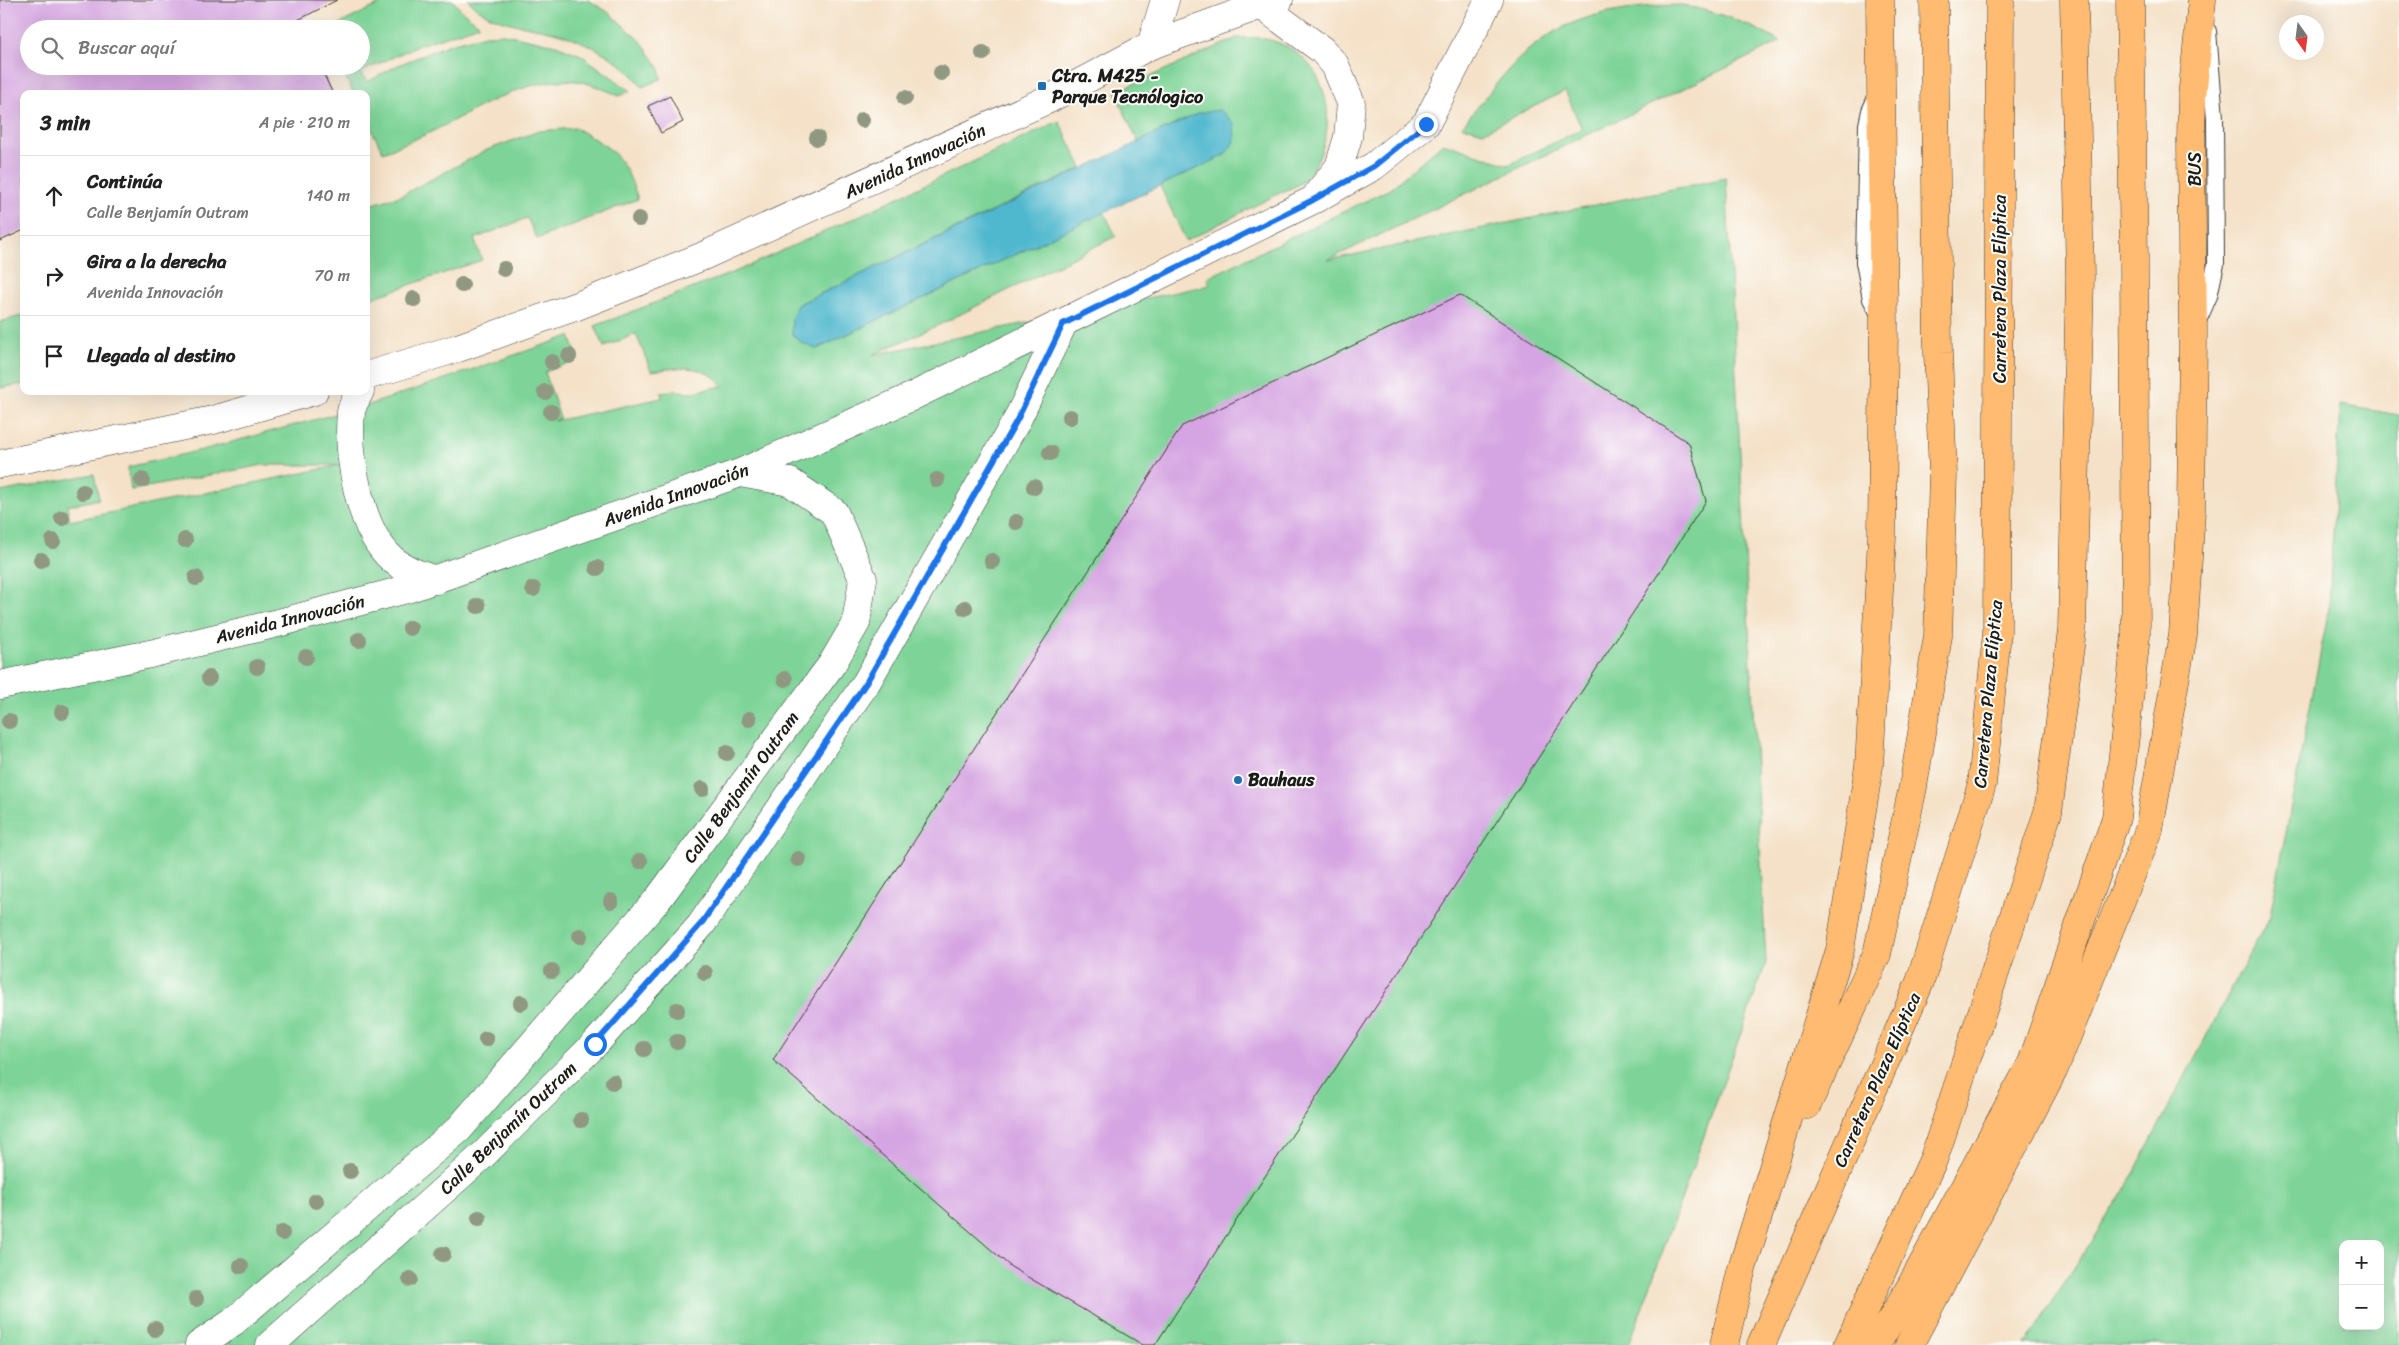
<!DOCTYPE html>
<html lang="es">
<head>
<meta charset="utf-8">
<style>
	body { margin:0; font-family:Sriracha,sans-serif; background:#f2f2f2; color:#222 }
	.controls { position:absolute; right:15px; bottom:15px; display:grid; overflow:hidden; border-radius:10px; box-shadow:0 5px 20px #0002 }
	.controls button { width:45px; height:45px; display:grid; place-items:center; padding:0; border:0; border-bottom:1px solid #e0e0e0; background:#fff; color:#222; font:25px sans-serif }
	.compass { position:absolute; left:2279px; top:15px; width:45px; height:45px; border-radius:50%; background:#fff; box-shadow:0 5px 20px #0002; rotate:166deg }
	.stop { position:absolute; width:15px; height:15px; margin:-11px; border:4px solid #1a73e8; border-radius:50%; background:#fff }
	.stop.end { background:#1a73e8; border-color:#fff; box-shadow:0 1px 5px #0008 }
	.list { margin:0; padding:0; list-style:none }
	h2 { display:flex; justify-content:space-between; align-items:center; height:65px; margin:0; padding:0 20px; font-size:21px }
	h2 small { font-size:16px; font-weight:400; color:#767676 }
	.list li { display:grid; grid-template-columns:32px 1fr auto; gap:15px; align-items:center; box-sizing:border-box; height:80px; padding:0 20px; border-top:1px solid #e0e0e0 }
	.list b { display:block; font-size:19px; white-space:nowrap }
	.list p { margin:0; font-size:16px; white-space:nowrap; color:#767676 }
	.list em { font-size:16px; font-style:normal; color:#767676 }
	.icon { flex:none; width:28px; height:28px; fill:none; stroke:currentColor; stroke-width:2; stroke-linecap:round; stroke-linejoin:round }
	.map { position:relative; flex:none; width:2399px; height:1345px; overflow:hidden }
	.search { position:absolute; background:#fff; box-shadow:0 5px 20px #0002; left:20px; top:20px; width:350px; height:55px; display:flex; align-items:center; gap:12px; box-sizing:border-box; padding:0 18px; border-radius:28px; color:#767676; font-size:19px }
	.panel { position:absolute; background:#fff; box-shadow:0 5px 20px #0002; left:20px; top:90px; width:350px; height:305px; border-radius:10px }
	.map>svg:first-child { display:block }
</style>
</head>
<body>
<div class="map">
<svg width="2399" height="1345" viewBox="0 0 2399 1345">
	<rect width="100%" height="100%" fill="#fdfcf7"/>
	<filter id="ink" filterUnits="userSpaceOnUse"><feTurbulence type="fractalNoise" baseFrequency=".02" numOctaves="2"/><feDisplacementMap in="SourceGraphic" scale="10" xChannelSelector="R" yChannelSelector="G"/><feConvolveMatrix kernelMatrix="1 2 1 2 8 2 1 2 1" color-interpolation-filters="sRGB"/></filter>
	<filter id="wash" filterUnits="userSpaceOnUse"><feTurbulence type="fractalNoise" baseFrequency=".0096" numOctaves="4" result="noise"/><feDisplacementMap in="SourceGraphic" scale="20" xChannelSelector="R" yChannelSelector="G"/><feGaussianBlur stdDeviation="1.12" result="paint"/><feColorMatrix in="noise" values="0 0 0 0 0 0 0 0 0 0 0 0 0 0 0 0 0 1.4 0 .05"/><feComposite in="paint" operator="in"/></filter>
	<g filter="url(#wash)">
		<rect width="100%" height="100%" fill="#f4e1c7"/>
		<path fill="#7ed498" stroke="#4d785a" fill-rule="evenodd" d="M388,0H452L462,11L480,25L419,45L361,72L367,82L396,66L450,44L485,35L505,34L556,45L581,55L631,91L619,96C606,90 591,83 576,81C525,76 473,112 429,133C414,140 398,146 383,152L366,119V94H354L340,66H361V29H329Z
			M468,0H588L608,12L640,40L660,69L661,79L642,87C623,58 578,37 545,30C517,24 488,22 468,0Z
			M1683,5C1720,13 1747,22 1780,42L1328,260L1726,178L1766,963L1629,1345H0V492L94,474L99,499L67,506L70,521L341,465H263L131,490L128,467L202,450L369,405L570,336L578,359L545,372L560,418L554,421L662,398L661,393L675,390L688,393L723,386C704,362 678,368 651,371L636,334L604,347L595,326L737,271L848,221L1059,121L1082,168L797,305L817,349L1104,212L1116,236L943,323L872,355L1210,285L1207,278L1390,189L1443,143L1508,165L1582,129L1565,91L1483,132L1462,126C1487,97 1509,63 1540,41C1582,11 1633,6 1683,5Z
			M1237,38C1245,38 1253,37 1260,38C1330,48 1347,131 1304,180C1297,187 1283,191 1274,196C1244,211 1215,226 1186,241L1160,186L1225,155L1199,113L1138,142L1115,92Z
			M575,128C616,150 623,156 638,199L537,239L527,218L474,239L482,260L366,300V238L371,236L366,223V206L400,196L487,150L539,131Z
			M24,315V384L0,388V322Z
			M2340,405L2399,415V1345H2025L2129,1182L2270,916L2329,608ZM2343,1244H2380V1326H2343Z"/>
		<path fill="#50b8ce" stroke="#366a75" d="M1220,110L1234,123L1235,140L1225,155L816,349L802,343L792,334V319L797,305L1199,113Z"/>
		<g id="blocks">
			<path fill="#d5a4e2" d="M0,0H337L298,20L302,29H29V66H320L333,94H24V230L0,241Z
				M670,96L683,122L661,133L648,106Z
				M1460,295L1689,443L1706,501L1155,1345H1143L1011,1267L773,1060L1182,426Z"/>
		</g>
	</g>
	<g filter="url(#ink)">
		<use href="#blocks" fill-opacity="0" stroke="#3c3a36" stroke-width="1"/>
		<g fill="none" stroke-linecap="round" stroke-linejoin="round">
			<g stroke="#3c3a36" stroke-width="18">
				<path id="lane" d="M1875,100L1870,111L1867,125L1864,262L1871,299L1879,314
					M2198,321L2209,296L2216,264L2215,118L2208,31"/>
			</g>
			<g stroke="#3c3a36" stroke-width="29">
				<path id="street" d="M1258,0L1261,5L1322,50L1335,65L1351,103L1348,137L1339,167L1318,193
					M1151,45L1165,0
					M366,376L458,348L577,306L701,257L1051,98L1151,45L1261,5L1279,0
					M360,391C357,397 352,405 351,412C347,454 359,530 392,559C405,570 420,575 436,580
					M0,464L213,420L314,391
					M0,685L150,654L282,622L407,589L740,473L909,398L1313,200L1374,166L1426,124L1489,0
					M199,1345L233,1322L459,1129L658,899L832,664L856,623L863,579L834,512L790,482L740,473
					M270,1345L483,1155L595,1044L701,925L866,683L1017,420L1063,324"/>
			</g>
			<g stroke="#3c3a36" stroke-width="29">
				<path id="primary" d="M1807,1105L1877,954L1913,787L1938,636L1943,474L1938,353L1934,0
					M1724,1345L1741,1272L1840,950L1869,766L1882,538L1884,322L1880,0
					M1761,1345L1920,982L1982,784L1997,633L2000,0
					M1848,1345L1934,1158L2048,812L2072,631L2080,277L2074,0
					M1876,1345L1912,1284L2032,1063L2116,818L2136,636L2134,260L2130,0
					M1909,1345L2054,1069L2149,830L2183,635L2191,511L2193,335L2191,140L2192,97L2202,0"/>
			</g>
			<use href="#lane" stroke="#fff" stroke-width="16"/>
			<use href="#street" stroke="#fff" stroke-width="28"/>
			<use href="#primary" stroke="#ffbb71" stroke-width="28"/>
		</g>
		<g fill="#909881">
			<circle cx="983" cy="53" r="8"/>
			<circle cx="941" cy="73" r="8"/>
			<circle cx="905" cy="98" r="8"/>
			<circle cx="862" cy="120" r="8"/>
			<circle cx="817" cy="138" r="8"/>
			<circle cx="639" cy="219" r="8"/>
			<circle cx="504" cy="269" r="8"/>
			<circle cx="462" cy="285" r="8"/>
			<circle cx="414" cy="299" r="8"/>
			<circle cx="569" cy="356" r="8"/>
			<circle cx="552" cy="362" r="8"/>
			<circle cx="545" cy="392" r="8"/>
			<circle cx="551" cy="412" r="8"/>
			<circle cx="1070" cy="417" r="8"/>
			<circle cx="1050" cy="453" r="8"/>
			<circle cx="142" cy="480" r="8"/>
			<circle cx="937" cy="480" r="8"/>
			<circle cx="1034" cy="487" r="8"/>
			<circle cx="83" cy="492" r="8"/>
			<circle cx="62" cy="518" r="8"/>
			<circle cx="1016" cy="522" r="8"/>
			<circle cx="185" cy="540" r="8"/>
			<circle cx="53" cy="541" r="8"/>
			<circle cx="41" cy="560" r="8"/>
			<circle cx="992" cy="561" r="8"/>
			<circle cx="597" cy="568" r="8"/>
			<circle cx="196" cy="578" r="8"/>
			<circle cx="533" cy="589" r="8"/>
			<circle cx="478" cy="606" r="8"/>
			<circle cx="965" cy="608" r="8"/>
			<circle cx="410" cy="628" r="8"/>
			<circle cx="359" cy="640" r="8"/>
			<circle cx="306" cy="657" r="8"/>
			<circle cx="257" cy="667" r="8"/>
			<circle cx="209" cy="678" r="8"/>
			<circle cx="785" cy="679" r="8"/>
			<circle cx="62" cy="712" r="8"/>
			<circle cx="749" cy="719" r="8"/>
			<circle cx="9" cy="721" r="8"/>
			<circle cx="727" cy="753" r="8"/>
			<circle cx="702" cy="789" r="8"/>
			<circle cx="798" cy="859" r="8"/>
			<circle cx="640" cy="861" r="8"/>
			<circle cx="611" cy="901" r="8"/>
			<circle cx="580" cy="936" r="8"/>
			<circle cx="552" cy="971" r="8"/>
			<circle cx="705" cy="973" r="8"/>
			<circle cx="521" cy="1003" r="8"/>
			<circle cx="677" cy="1010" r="8"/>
			<circle cx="486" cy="1039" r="8"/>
			<circle cx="677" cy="1042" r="8"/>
			<circle cx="644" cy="1049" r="8"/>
			<circle cx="613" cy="1082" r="8"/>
			<circle cx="581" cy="1120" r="8"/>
			<circle cx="350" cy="1171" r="8"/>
			<circle cx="316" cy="1201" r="8"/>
			<circle cx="479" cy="1218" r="8"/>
			<circle cx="282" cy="1233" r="8"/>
			<circle cx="443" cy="1254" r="8"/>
			<circle cx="241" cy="1266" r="8"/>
			<circle cx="410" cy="1279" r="8"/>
			<circle cx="196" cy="1299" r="8"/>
			<circle cx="155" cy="1329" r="8"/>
		</g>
	</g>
	<g fill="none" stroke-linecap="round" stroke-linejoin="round" filter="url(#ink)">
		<path stroke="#1a73e8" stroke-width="6" d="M595,1044L701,924L866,683L1017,420L1063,324L1313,200L1374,166L1426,124"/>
	</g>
	<g fill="#1f6fb2" stroke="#fdfcf7" stroke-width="2">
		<rect x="1037" y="81" width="10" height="10" rx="2.5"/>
		<circle cx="1238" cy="780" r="5"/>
	</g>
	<g text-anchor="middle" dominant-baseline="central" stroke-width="4" stroke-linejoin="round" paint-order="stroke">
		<g font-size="18" font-weight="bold" fill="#1c1c1c" stroke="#fdfcf7" text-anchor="start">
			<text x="1052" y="76">Ctra. M425 -<tspan x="1052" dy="21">Parque Tecnólogico</tspan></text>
			<text x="1248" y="780">Bauhaus</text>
		</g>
		<g font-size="18" fill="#1c1c1c" stroke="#fdfcf7">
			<text transform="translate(915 161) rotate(-25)">Avenida Innovación</text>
			<text transform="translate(2195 169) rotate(-90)">BUS</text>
			<text transform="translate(2000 289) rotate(-90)">Carretera Plaza Elíptica</text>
			<text transform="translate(676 495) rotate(-20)">Avenida Innovación</text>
			<text transform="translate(290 619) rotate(-14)">Avenida Innovación</text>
			<text transform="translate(1988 694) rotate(-85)">Carretera Plaza Elíptica</text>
			<text transform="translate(741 787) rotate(-54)">Calle Benjamín Outram</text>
			<text transform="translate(1877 1080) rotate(-66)">Carretera Plaza Elíptica</text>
			<text transform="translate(508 1128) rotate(-44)">Calle Benjamín Outram</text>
		</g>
	</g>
</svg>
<div class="controls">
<button>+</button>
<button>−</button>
</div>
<svg class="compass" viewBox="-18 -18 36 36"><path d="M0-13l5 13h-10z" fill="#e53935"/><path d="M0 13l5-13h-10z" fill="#767676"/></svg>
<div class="stop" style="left:595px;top:1044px"></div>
<div class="stop end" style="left:1426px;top:124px"></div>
<div class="search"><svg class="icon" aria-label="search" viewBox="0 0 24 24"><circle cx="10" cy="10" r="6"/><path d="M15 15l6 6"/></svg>Buscar aquí</div>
<section class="panel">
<h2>3 min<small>A pie · 210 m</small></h2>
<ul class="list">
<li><svg class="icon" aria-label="ahead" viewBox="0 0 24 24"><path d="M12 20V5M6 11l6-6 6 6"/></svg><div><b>Continúa</b><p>Calle Benjamín Outram</p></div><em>140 m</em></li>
<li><svg class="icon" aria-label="right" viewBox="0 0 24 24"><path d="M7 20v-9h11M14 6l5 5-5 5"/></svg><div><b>Gira a la derecha</b><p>Avenida Innovación</p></div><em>70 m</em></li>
<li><svg class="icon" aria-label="arrive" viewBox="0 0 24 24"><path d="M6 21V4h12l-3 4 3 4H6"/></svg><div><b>Llegada al destino</b></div></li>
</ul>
</section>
</div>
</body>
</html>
